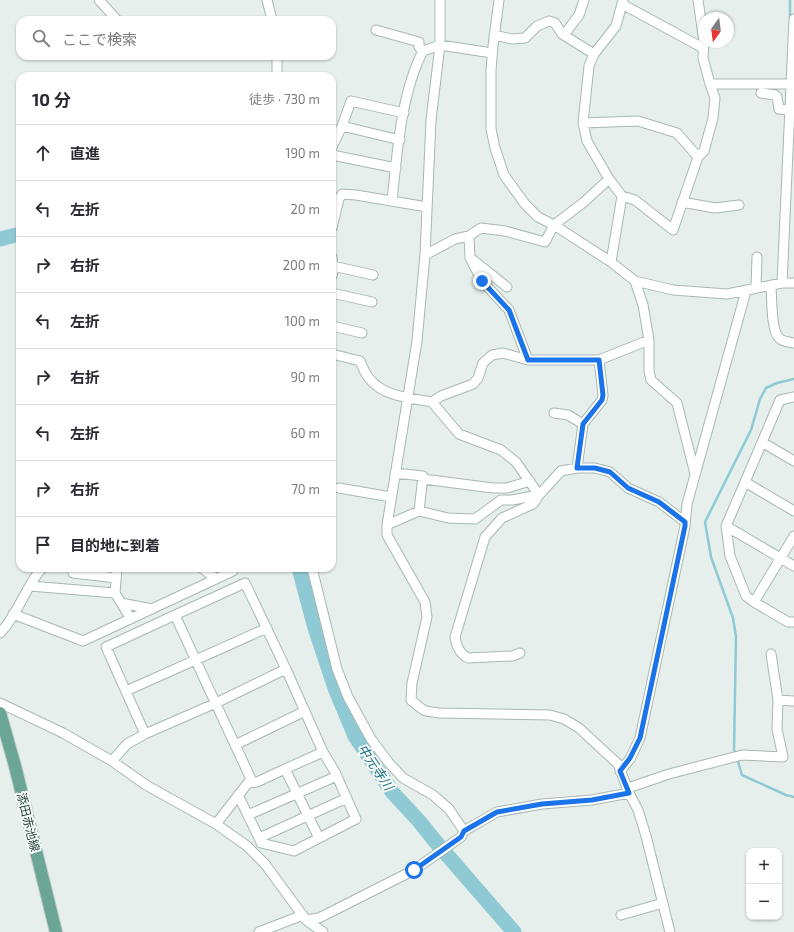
<!DOCTYPE html>
<html lang="ja">
<head>
<meta charset="utf-8">
<style>
	body { margin:0; font-family:"Exo 2","Noto Sans JP",sans-serif; background:#f7f7f7; color:#2b2b33 }
	.controls { position:absolute; right:12px; bottom:12px; display:grid; overflow:hidden; border-radius:8px; box-shadow:0 1px 3px #0004 }
	.controls button { width:36px; height:36px; display:grid; place-items:center; padding:0; border:0; border-bottom:1px solid #e1e1e2; background:#fff; color:#2b2b33; font:20px sans-serif }
	.compass { position:absolute; left:698px; top:12px; width:36px; height:36px; border-radius:50%; background:#fff; box-shadow:0 1px 3px #0004; rotate:194deg }
	.stop { position:absolute; width:12px; height:12px; margin:-9px; border:3px solid #1a73e8; border-radius:50%; background:#fff }
	.stop.end { background:#1a73e8; border-color:#fff; box-shadow:0 1px 4px #0008 }
	.list { margin:0; padding:0; list-style:none }
	h2 { display:flex; justify-content:space-between; align-items:center; height:52px; margin:0; padding:0 16px; font-size:17px }
	h2 small { font-size:13px; font-weight:400; color:#7c7c81 }
	.list li { display:grid; grid-template-columns:26px 1fr auto; gap:12px; align-items:center; box-sizing:border-box; height:56px; padding:0 16px; border-top:1px solid #e1e1e2 }
	.list b { display:block; font-size:15px; white-space:nowrap }
	.list em { font-size:13px; font-style:normal; color:#7c7c81 }
	.icon { flex:none; width:22px; height:22px; fill:none; stroke:currentColor; stroke-width:2; stroke-linecap:round; stroke-linejoin:round }
	.map { position:relative; flex:none; width:794px; height:932px; overflow:hidden }
	.search { position:absolute; background:#fff; box-shadow:0 1px 3px #0004; left:16px; top:16px; width:320px; height:44px; display:flex; align-items:center; gap:10px; box-sizing:border-box; padding:0 14px; border-radius:12px; color:#7c7c81; font-size:15px }
	.panel { position:absolute; background:#fff; box-shadow:0 1px 3px #0004; left:16px; top:72px; width:320px; height:500px; border-radius:12px }
	.map>svg:first-child { display:block }
</style>
</head>
<body>
<div class="map">
<svg width="794" height="932" viewBox="0 0 794 932">
	<rect width="100%" height="100%" fill="#e6efeb"/>
	<g fill="none" stroke-linecap="round" stroke-linejoin="round">
		<path stroke="#8ec9d4" stroke-width="2.5" d="M790,0V19
			M736,754L734,750L736,637L733,618L711,557L705,522L751,430L760,399L766,388L777,383L794,379
			M737,758L742,775L786,795L794,797"/>
		<path stroke="#8ec9d4" stroke-width="15" d="M0,239L20,234
			M299,568L315,628L335,688L355,736L393,793L419,821L435,841L514,932"/>
		<g stroke="#a8b8b2" stroke-width="11">
			<path id="street" d="M99,0L117,20
				M267,0L272,20
				M440,0V45L431,120L425,255L417,341L387,525V535L425,602L427,617L412,683L411,700C425,712 422,711 441,713L550,715L564,719L579,728L618,764L629,793L638,810L646,836L670,932
				M499,0L493,46L491,70V129L495,148L504,175L525,204L538,217L554,225L611,262L635,281L673,290L727,294L782,283H794
				M698,0L704,42L703,58L710,84H790
				M622,4L703,48
				M376,30L419,42V47L423,51
				M494,35L512,39L525,38L537,26L549,21L555,23L562,34L594,54
				M564,35L579,15L584,0
				M277,76V56
				M761,93L775,95L777,97L779,109L789,110
				M583,123L638,121L677,133L698,157
				M342,126L351,101L404,113
				M332,147L342,126L400,140
				M332,155L396,168
				M622,196L635,200L673,230L698,157L704,151L713,118L715,98L710,84
				M392,201C397,154 401,93 423,51L440,45L492,53
				M682,202L715,208L739,205
				M332,228L339,199L342,194L356,195L427,207
				M469,236L470,258L482,281L509,310L528,360H599
				M425,255L455,239L469,236L481,228L505,231L545,242L554,225L584,202L609,179
				M332,257L333,272L332,276
				M473,260L507,287
				M611,262L622,196L609,179L587,141L583,123L589,66L594,54L616,26L623,0
				M333,266L373,275
				M635,281L643,305L649,340V371L651,380L677,403L695,474
				M782,283L794,19
				M771,286C772,298 771,331 779,338C783,342 789,342 794,343
				M756,288L757,257
				M332,293L372,302
				M332,326L362,333
				M332,354L360,361C363,367 365,374 369,378C383,397 411,398 432,402L441,396L473,384L478,378L483,363L492,355L503,353L528,360
				M432,402L459,434L501,450L516,462L539,495L533,504L502,518L485,537L455,637C457,647 459,653 468,658L512,656L520,653
				M554,413L568,415L583,424
				M762,442L794,461
				M577,468H595L610,472L628,488L659,502L685,522
				M395,473L423,476L419,511
				M423,479L493,488H507L530,481
				M745,482L780,400L794,397
				M339,488L391,497
				M794,511L745,482L726,526L730,556L746,596L754,602L788,622H794
				M387,525L419,511L448,518L475,519L501,500H512L539,495L561,471L577,468L583,424L602,400L603,395L599,360L649,340
				M726,526L794,566
				M202,568L216,579
				M312,568L337,669L348,697L371,739L389,763L403,778L433,795L449,809L464,831
				M73,573L116,578
				M30,586L115,593L131,619
				M115,593L117,568
				M754,602L794,536
				M121,603L152,609
				M13,614L83,641L233,571L231,568
				M175,615L245,583L286,669L216,703L145,734L106,647L175,615C200,670 225,724 251,779L216,824
				M0,633C18,615 25,587 42,568
				M126,691L267,628
				M778,700L794,701
				M0,703L63,733L112,761L146,785L216,824L247,846L265,864L306,920L323,932
				M235,745L305,711
				M112,761L127,744L145,734
				M620,771L630,759L640,738L685,526L687,504L746,291
				M248,783L257,782L285,769
				M628,788L669,774L742,755L783,757L777,729L778,700L771,654
				M238,795L261,842
				M248,815L337,776
				M259,838L347,798
				M319,838L285,769L323,752
				M261,843L294,851L356,819L335,772L323,752L286,669
				M621,915L663,903
				M306,920L319,918L414,870L461,837L464,831L497,812L542,804L592,800L629,793
				M259,932L303,915"/>
		</g>
		<g stroke="#c2cac8" stroke-width="14">
			<path id="primary" d="M0,713L15,766L56,932"/>
		</g>
		<use href="#street" stroke="#fff" stroke-width="9"/>
		<use href="#primary" stroke="#6aa596" stroke-width="12"/>
	</g>
	<g fill="none" stroke-linecap="round" stroke-linejoin="round">
		<path stroke="#1a73e8" stroke-width="5" d="M414,870L461,837L464,831L497,812L542,804L592,800L629,793L620,771L630,758L640,738L685,526V522L659,502L628,488L610,472L595,468H577L583,424L602,400L603,395L599,360H528L509,310L482,281"/>
	</g>
	<g text-anchor="middle" dominant-baseline="central" stroke-width="4" stroke-linejoin="round" paint-order="stroke">
		<g font-size="12" fill="#24423a" stroke="#f7fbf9">
			<text transform="translate(29 822) rotate(76)">添田赤池線</text>
		</g>
		<g font-size="13" font-style="italic" fill="#1c6f80" stroke="#f7fbf9">
			<text transform="translate(376 767) rotate(56)">中元寺川</text>
		</g>
	</g>
</svg>
<div class="controls">
<button>+</button>
<button>−</button>
</div>
<svg class="compass" viewBox="-18 -18 36 36"><path d="M0-13l5 13h-10z" fill="#e53935"/><path d="M0 13l5-13h-10z" fill="#7c7c81"/></svg>
<div class="stop" style="left:414px;top:870px"></div>
<div class="stop end" style="left:482px;top:281px"></div>
<div class="search"><svg class="icon" aria-label="search" viewBox="0 0 24 24"><circle cx="10" cy="10" r="6"/><path d="M15 15l6 6"/></svg>ここで検索</div>
<section class="panel">
<h2>10 分<small>徒歩 · 730 m</small></h2>
<ul class="list">
<li><svg class="icon" aria-label="ahead" viewBox="0 0 24 24"><path d="M12 20V5M6 11l6-6 6 6"/></svg><div><b>直進</b></div><em>190 m</em></li>
<li><svg class="icon" aria-label="left" viewBox="0 0 24 24"><path d="M17 20v-9H6M10 6l-5 5 5 5"/></svg><div><b>左折</b></div><em>20 m</em></li>
<li><svg class="icon" aria-label="right" viewBox="0 0 24 24"><path d="M7 20v-9h11M14 6l5 5-5 5"/></svg><div><b>右折</b></div><em>200 m</em></li>
<li><svg class="icon" aria-label="left" viewBox="0 0 24 24"><path d="M17 20v-9H6M10 6l-5 5 5 5"/></svg><div><b>左折</b></div><em>100 m</em></li>
<li><svg class="icon" aria-label="right" viewBox="0 0 24 24"><path d="M7 20v-9h11M14 6l5 5-5 5"/></svg><div><b>右折</b></div><em>90 m</em></li>
<li><svg class="icon" aria-label="left" viewBox="0 0 24 24"><path d="M17 20v-9H6M10 6l-5 5 5 5"/></svg><div><b>左折</b></div><em>60 m</em></li>
<li><svg class="icon" aria-label="right" viewBox="0 0 24 24"><path d="M7 20v-9h11M14 6l5 5-5 5"/></svg><div><b>右折</b></div><em>70 m</em></li>
<li><svg class="icon" aria-label="arrive" viewBox="0 0 24 24"><path d="M6 21V4h12l-3 4 3 4H6"/></svg><div><b>目的地に到着</b></div></li>
</ul>
</section>
</div>
</body>
</html>
